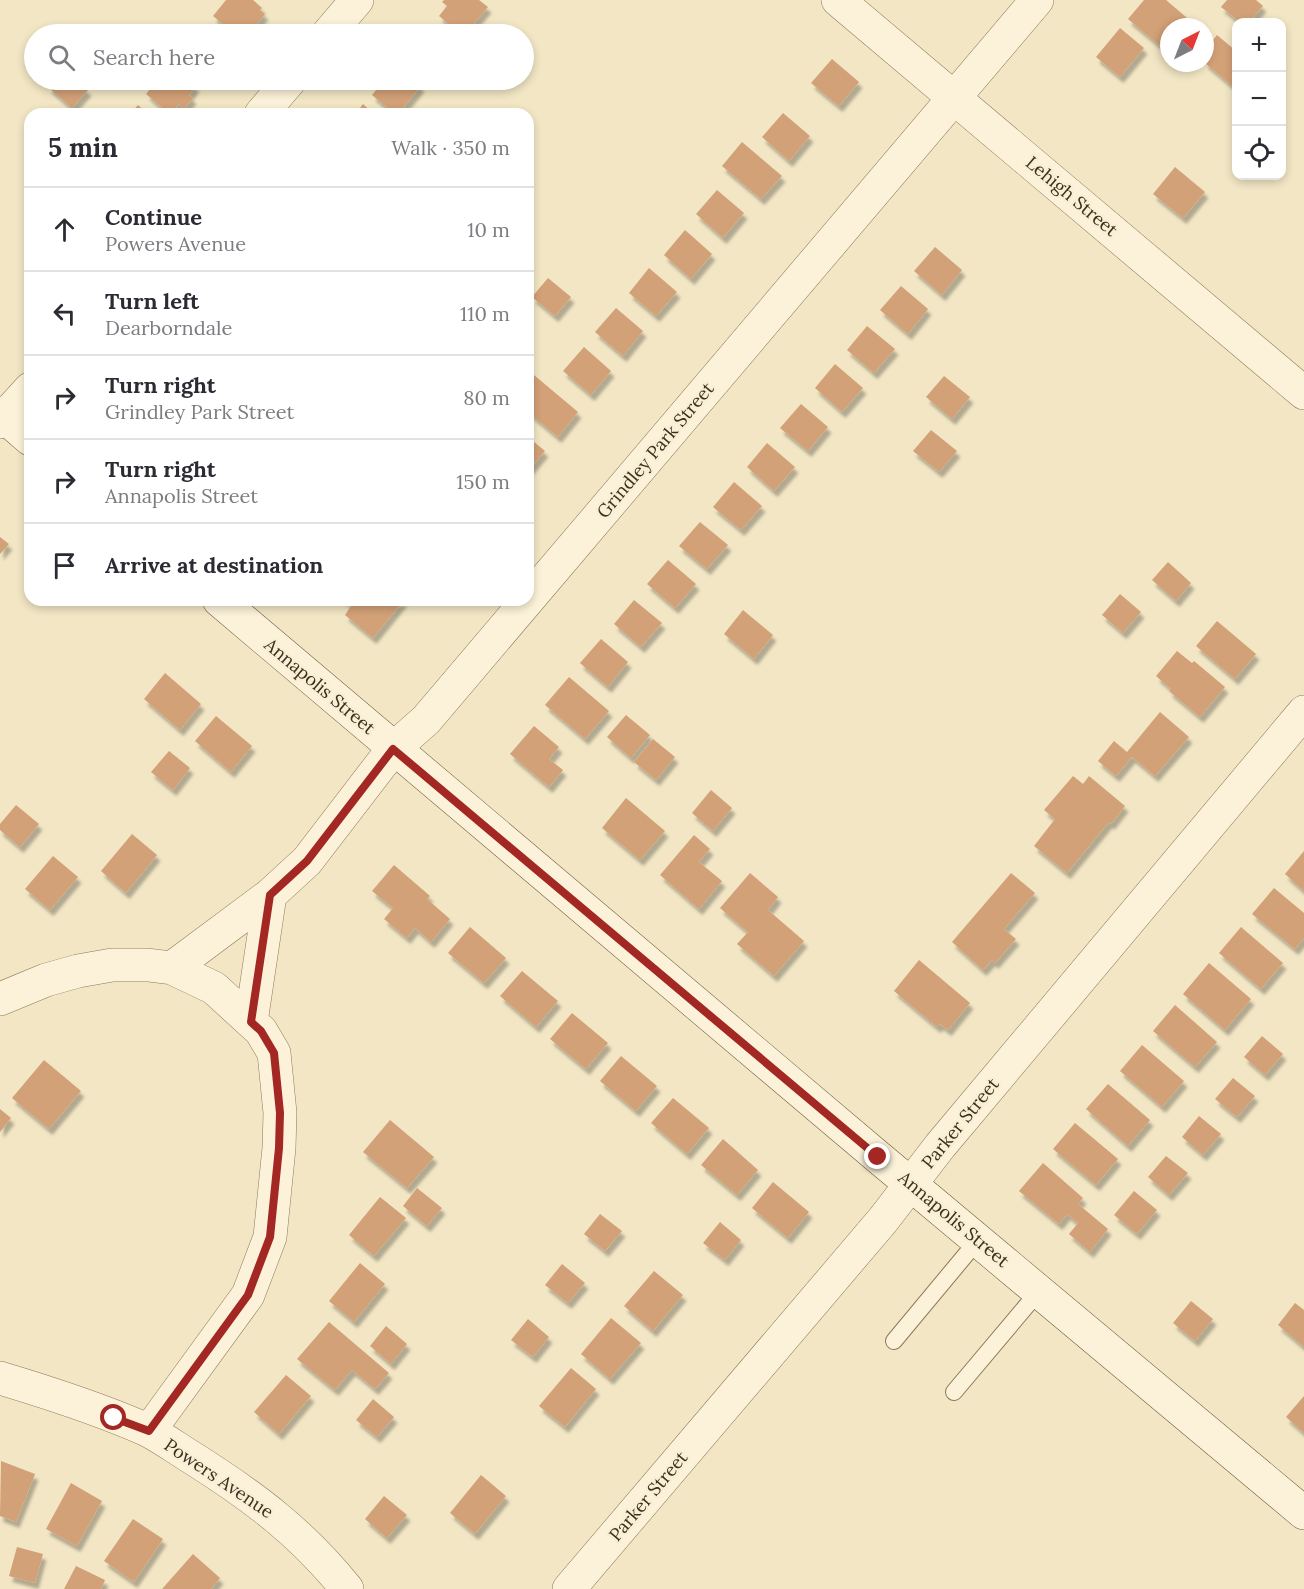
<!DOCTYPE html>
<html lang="en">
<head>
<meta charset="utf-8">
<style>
	body { margin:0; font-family:Lora,serif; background:#f7f7f7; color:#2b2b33 }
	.controls { position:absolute; right:18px; top:18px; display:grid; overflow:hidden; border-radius:12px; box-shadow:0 3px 9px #0003 }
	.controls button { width:54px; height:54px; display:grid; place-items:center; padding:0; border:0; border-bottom:2px solid #e1e1e2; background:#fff; color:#2b2b33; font:30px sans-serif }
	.compass { position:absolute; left:1160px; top:18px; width:54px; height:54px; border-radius:50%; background:#fff; box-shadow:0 3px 9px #0003; rotate:42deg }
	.stop { position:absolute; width:18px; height:18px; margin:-14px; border:4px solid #a32723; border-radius:50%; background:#fff }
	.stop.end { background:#a32723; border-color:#fff; box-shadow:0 2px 6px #0008 }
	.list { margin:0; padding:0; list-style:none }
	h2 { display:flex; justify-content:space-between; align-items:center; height:78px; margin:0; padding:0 24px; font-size:26px }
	h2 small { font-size:20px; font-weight:400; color:#7c7c81 }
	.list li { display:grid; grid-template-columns:39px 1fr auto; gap:18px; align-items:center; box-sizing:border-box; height:84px; padding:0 24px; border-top:2px solid #e1e1e2 }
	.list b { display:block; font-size:22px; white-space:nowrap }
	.list p { margin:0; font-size:20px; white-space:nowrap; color:#7c7c81 }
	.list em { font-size:20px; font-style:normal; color:#7c7c81 }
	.icon { flex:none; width:33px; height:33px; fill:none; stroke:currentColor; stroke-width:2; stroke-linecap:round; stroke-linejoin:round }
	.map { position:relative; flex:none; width:1304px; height:1589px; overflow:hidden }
	.search { position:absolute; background:#fff; box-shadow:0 3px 9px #0003; left:24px; top:24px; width:510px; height:66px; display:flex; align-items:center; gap:15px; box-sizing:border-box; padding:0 21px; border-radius:33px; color:#7c7c81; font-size:22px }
	.panel { position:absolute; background:#fff; box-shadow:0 3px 9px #0003; left:24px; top:108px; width:510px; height:498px; border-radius:18px }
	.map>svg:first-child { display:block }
</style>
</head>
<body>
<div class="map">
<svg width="1304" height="1589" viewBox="0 0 1304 1589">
	<defs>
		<filter id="shadow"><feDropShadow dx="3.5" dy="6" stdDeviation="1.5" flood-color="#0004"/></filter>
	</defs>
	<rect width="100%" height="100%" fill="#f2e6c4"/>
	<path fill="#d3a177" filter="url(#shadow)" d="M226,0H253L262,8L260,10L265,14L251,31L246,26L239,34H235L213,16Z
		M444,0H479L488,7L465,34H461L439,16L447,6L442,2Z
		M1144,0H1166L1193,23L1190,27H1169V53L1128,19Z
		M1227,0H1256L1263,6L1249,22H1240L1221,7Z
		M429,25L440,34H414L418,30L422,34Z
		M204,26L214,34H197Z
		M1120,28L1144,48L1120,77L1096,57Z
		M1217,35L1236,51V89L1205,63V50Z
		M832,59L859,82L839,106L811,83Z
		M54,80H75L88,90L72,108L48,87Z
		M158,80H188L196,86L189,95L193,98L184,109L179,104L170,114L146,94Z
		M375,80H414L421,86L398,114H395L372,95L381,84Z
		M363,104L374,114H347L351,110L356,113Z
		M138,105L148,114H130Z
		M783,113L810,136L789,161L762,137Z
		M742,142L782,176L761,199L722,166Z
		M1175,167L1205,192L1183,218L1153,194Z
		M717,190L744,213L723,238L696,214Z
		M685,230L712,254L691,279L664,255Z
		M935,247L962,270L942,295L914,271Z
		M649,268L677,292L656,316L629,293Z
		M548,278L571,297L555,316L532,297Z
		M901,286L928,309L908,334L880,310Z
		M616,308L643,331L623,356L595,332Z
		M867,326L895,349L874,373L847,350Z
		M584,347L611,371L591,395L563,371Z
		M835,364L863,388L842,412L815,388Z
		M528,370L578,412L558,437L528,412Z
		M944,376L970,397L952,419L926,397Z
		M801,404L828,427L808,451L780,428Z
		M931,430L957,451L939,472L913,451Z
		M528,437L545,451L528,471Z
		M767,443L795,467L774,491L747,467Z
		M734,482L762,506L741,530L713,507Z
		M700,522L728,545L707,569L679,546Z
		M0,537L9,544L0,554Z
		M668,560L696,584L675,608L647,584Z
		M1168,562L1191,583L1176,601L1152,580Z
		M1120,594L1141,612L1123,633L1102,615Z
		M343,600H404L373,638L345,615L351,606Z
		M634,600L662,623L641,647L614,624Z
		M743,610L773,635L754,659L724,634Z
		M1217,621L1256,654L1235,679L1196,646Z
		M601,639L628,662L608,687L580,663Z
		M1177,651L1192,663L1194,661L1225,687L1200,717L1169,691L1171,689L1156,676Z
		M165,673L201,704L180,730L144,699Z
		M569,677L609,711L585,739L545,705Z
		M1160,712L1189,737L1155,776L1132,757L1116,776L1098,761L1114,741L1127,752Z
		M626,715L650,735L631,758L607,737Z
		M216,716L252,746L231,772L195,741Z
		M534,726L559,747L549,759L563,770L549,787L510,754Z
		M653,739L675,757L656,780L634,762Z
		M169,751L190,768L173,790L151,772Z
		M1073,776L1083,784L1089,776L1125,806L1111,824L1109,822L1067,873L1034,846L1055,819L1044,810Z
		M711,790L732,808L713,831L692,813Z
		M626,798L665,831L640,860L602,828Z
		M16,805L39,824L20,847L0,830V824Z
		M132,834L157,855L126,893L101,871Z
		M694,835L710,849L699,862L722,881L699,909L660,875Z
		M1304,851V891L1285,874Z
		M53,856L78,877L50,910L25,889Z
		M394,865L430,896L427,899L450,919L431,942L415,928L407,938L384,919L393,908L372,891Z
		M750,873L778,897L768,910L804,941L774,976L737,944L748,932L720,908Z
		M1011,873L1035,893L1004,929L1016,939L995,963L992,960L983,970L952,942Z
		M1274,888L1304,913V938L1295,949L1252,914Z
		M470,927L506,958L484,983L448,953Z
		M1241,927L1283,963L1261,989L1219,953Z
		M919,960L970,1003L948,1030L940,1024L937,1027L894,991Z
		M1209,963L1251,999L1225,1030L1183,994Z
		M522,971L558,1001L536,1027L500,996Z
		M1175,1005L1217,1042L1195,1067L1153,1031Z
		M572,1013L608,1043L586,1069L550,1039Z
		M1262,1036L1283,1054L1265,1075L1244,1057Z
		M1142,1045L1184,1081L1162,1107L1120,1071Z
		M621,1056L657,1086L636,1111L600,1081Z
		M44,1060L81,1091L49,1129L12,1098Z
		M1233,1078L1255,1096L1237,1117L1215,1099Z
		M1108,1084L1150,1120L1128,1146L1086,1109Z
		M673,1098L709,1128L687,1154L651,1123Z
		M0,1109L11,1118L0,1132Z
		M1199,1116L1221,1134L1203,1155L1182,1137Z
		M390,1120L434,1157L407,1188L363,1152Z
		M1075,1123L1118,1159L1096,1185L1053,1149Z
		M723,1139L758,1170L737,1195L701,1165Z
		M1166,1156L1188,1173L1169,1195L1148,1177Z
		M1043,1163L1083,1198L1078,1204L1108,1229L1090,1252L1069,1234L1078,1223L1067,1214L1059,1224L1019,1191Z
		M773,1182L809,1212L788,1238L752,1208Z
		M417,1188L442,1208L427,1226L403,1206Z
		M1134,1191L1157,1210L1137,1234L1114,1215Z
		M380,1197L406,1218L374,1256L349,1235Z
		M600,1214L622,1231L605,1251L584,1234Z
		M720,1222L741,1240L725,1260L703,1243Z
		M360,1263L385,1284L354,1322L329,1301Z
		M562,1264L585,1283L568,1303L545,1285Z
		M654,1271L683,1295L653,1331L624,1306Z
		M1191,1301L1213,1319L1195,1341L1173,1323Z
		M1295,1303L1304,1310V1347L1278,1325Z
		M611,1318L641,1343L610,1379L581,1354Z
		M528,1319L549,1337L533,1357L511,1340Z
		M329,1322L389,1373L375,1389L352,1370L335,1390L297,1359Z
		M386,1326L407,1344L391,1364L370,1346Z
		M571,1368L596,1389L565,1427L539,1406Z
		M286,1375L311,1396L279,1434L254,1412Z
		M1304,1396V1433L1286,1417Z
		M373,1399L394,1417L377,1437L356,1420Z
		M1,1461L35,1474L16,1522L0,1516Z
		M481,1475L506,1496L475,1534L450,1513Z
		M71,1483L102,1501L77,1546L46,1529Z
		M384,1496L407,1515L387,1538L365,1519Z
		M133,1519L163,1539L134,1582L104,1561Z
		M17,1547L43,1554L35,1583L9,1576Z
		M193,1554L220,1578L211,1589H162Z
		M76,1566L105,1580L101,1589H64Z"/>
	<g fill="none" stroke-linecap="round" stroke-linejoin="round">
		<g stroke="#8f7759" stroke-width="18">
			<path id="lane" d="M894,1341L978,1240
				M954,1392L1039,1291"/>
		</g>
		<g stroke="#8f7759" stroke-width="34">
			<path id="street" d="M838,0L1304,393
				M328,34L357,0
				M261,114L290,80
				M0,422L30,389
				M172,968L270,895L307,861L393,749L426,720L1037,0
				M0,999L46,980L78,971L112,965H148L172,968L214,988L261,1031L274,1053L280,1113L279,1148L270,1237L248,1295L149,1431
				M251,1022L270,895
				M0,1378C50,1393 100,1409 147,1430C163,1438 179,1450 194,1459C254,1497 302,1533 347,1589
				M569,1589L883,1220L940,1146L1304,712"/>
		</g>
		<g stroke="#70583c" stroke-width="34">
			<path id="secondary" d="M0,413L30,439
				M219,600L878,1157L1304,1513"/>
		</g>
		<use href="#lane" stroke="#fbf2d9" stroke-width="16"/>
		<use href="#street" stroke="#fbf2d9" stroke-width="33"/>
		<use href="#secondary" stroke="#fbf2d9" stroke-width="33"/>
	</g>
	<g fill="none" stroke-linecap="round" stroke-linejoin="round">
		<path stroke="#a32723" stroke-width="8" d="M114,1418L149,1431L248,1295L270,1237L279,1148L280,1113L274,1053L261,1031L251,1022L270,895L307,861L393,749L878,1157"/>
	</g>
	<g text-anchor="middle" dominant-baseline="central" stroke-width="5" stroke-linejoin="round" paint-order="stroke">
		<g font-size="18" fill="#3d2e1e" stroke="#f8efd5">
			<text transform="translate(1072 196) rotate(40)">Lehigh Street</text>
			<text transform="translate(655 450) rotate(-50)">Grindley Park Street</text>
			<text transform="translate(320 686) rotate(40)">Annapolis Street</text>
			<text transform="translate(960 1123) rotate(-51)">Parker Street</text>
			<text transform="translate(954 1219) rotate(40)">Annapolis Street</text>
			<text transform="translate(219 1478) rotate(34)">Powers Avenue</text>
			<text transform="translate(648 1496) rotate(-50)">Parker Street</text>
		</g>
	</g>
</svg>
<div class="controls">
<button>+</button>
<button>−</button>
<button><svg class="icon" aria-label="locate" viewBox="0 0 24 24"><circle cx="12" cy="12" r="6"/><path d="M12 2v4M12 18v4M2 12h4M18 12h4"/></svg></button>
</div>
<svg class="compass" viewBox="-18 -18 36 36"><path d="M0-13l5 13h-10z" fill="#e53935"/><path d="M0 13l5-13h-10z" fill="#7c7c81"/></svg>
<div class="stop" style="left:114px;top:1418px"></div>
<div class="stop end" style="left:878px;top:1157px"></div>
<div class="search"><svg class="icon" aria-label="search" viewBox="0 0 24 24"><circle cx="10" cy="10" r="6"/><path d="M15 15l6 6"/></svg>Search here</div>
<section class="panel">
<h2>5 min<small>Walk · 350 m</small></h2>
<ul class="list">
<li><svg class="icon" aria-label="ahead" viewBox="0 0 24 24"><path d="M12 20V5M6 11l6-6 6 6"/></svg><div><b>Continue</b><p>Powers Avenue</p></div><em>10 m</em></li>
<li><svg class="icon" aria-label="left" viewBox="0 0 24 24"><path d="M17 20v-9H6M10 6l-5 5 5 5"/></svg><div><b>Turn left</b><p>Dearborndale</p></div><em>110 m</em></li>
<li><svg class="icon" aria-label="right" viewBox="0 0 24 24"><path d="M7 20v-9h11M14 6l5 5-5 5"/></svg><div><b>Turn right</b><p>Grindley Park Street</p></div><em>80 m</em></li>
<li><svg class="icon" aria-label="right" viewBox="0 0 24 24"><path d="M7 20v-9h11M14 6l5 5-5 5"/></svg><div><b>Turn right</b><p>Annapolis Street</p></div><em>150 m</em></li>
<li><svg class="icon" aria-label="arrive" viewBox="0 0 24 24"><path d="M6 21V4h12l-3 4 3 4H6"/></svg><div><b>Arrive at destination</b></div></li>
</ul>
</section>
</div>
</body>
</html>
